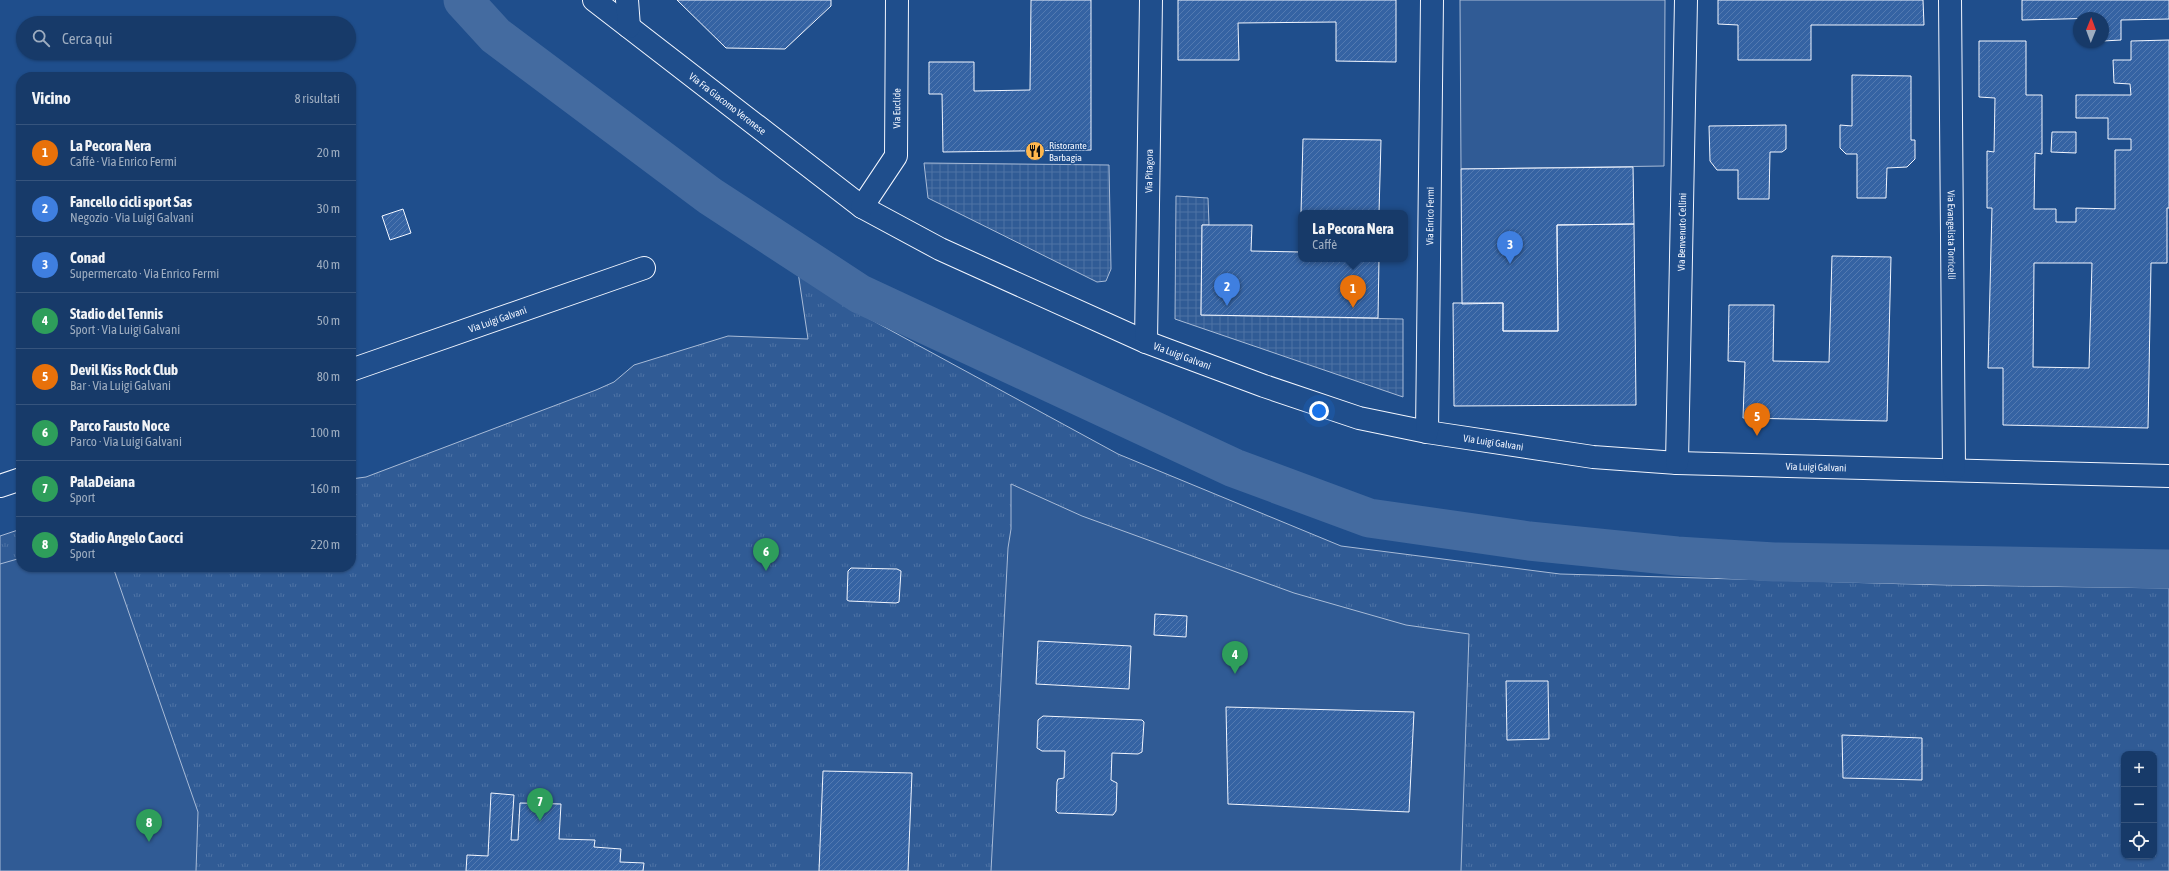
<!DOCTYPE html>
<html lang="it">
<head>
<meta charset="utf-8">
<style>
	body { margin:0; font-family:"Asap Condensed",sans-serif; background:#244571; color:#f1f3f6 }
	.controls { position:absolute; right:12px; bottom:12px; display:grid; overflow:hidden; border-radius:8px; box-shadow:0 1px 3px #0004 }
	.controls button { width:36px; height:36px; display:grid; place-items:center; padding:0; border:0; border-bottom:1px solid #36547d; background:#173a69; color:#f1f3f6; font:20px sans-serif }
	.compass { position:absolute; left:2073px; top:12px; width:36px; height:36px; border-radius:50%; background:#173a69; box-shadow:0 1px 3px #0004; rotate:1deg }
	.you { position:absolute; left:1319px; top:411px; width:14px; height:14px; margin:-10px; border:3px solid #fff; border-radius:50%; background:#1a73e8; box-shadow:0 0 0 6px #1a73e833 }
	.badge { display:grid; place-items:center; width:26px; height:26px; border-radius:50%; background:#ffb74d; color:#fff; font-size:13px; font-weight:700 }
	.pin { position:absolute; translate:-50% -33px; filter:drop-shadow(0 1px 2px #0008) }
	.pin::after { content:''; position:absolute; top:21px; width:14px; height:12px; background:inherit; clip-path:polygon(0 0,100% 0,50% 100%) }
	.popup { position:absolute; left:1298px; top:210px; width:110px; height:52px; box-sizing:border-box; display:grid; place-content:center; border-radius:8px; background:#173a69; filter:drop-shadow(0 1px 3px #0005); font-size:13px; white-space:nowrap; color:#9eadc0 }
	.popup b { font-size:15px; color:#f1f3f6 }
	.popup::after { content:''; position:absolute; left:50%; top:100%; margin-left:-8px; border:8px solid transparent; border-top-color:#173a69 }
	.list { margin:0; padding:0; list-style:none }
	h2 { display:flex; justify-content:space-between; align-items:center; height:52px; margin:0; padding:0 16px; font-size:17px }
	h2 small { font-size:13px; font-weight:400; color:#9eadc0 }
	.list li { display:grid; grid-template-columns:26px 1fr auto; gap:12px; align-items:center; box-sizing:border-box; height:56px; padding:0 16px; border-top:1px solid #36547d }
	.list b { display:block; font-size:15px; white-space:nowrap }
	.list p { margin:0; font-size:13px; white-space:nowrap; color:#9eadc0 }
	.list em { font-size:13px; font-style:normal; color:#9eadc0 }
	.icon { flex:none; width:22px; height:22px; fill:none; stroke:currentColor; stroke-width:2; stroke-linecap:round; stroke-linejoin:round }
	.map { position:relative; flex:none; width:2169px; height:871px; overflow:hidden }
	.search { position:absolute; background:#173a69; box-shadow:0 1px 3px #0004; left:16px; top:16px; width:340px; height:44px; display:flex; align-items:center; gap:10px; box-sizing:border-box; padding:0 14px; border-radius:22px; color:#9eadc0; font-size:15px }
	.panel { position:absolute; background:#173a69; box-shadow:0 1px 3px #0004; left:16px; top:72px; width:340px; height:500px; border-radius:16px }
	.map>svg:first-child { display:block }
</style>
</head>
<body>
<div class="map">
<svg width="2169" height="871" viewBox="0 0 2169 871">
	<defs>
		<pattern id="grass-tufts" width="24" height="20" patternUnits="userSpaceOnUse"><rect width="24" height="20" fill="#305b95"/><path d="M3 7l-1-3M5 7V3M7 7l1-3M15 17l-1-3M17 17v-4M19 17l1-3" fill="none" stroke="#4e73a5"/></pattern>
		<pattern id="plaza-grid" width="8" height="8" patternUnits="userSpaceOnUse"><rect width="8" height="8" fill="#305b95"/><path d="M0 4h8M4 0v8" fill="none" stroke="#4e73a5"/></pattern>
		<pattern id="building-hatch" width="6" height="6" patternUnits="userSpaceOnUse"><rect width="6" height="6" fill="#3563a3"/><path d="M-1 1l2-2M0 6l6-6M5 7l2-2" fill="none" stroke="#537ab1"/></pattern>
	</defs>
	<rect width="100%" height="100%" fill="#1f4e8c"/>
	<path fill="url(#grass-tufts)" stroke="#a8bbd7" fill-rule="evenodd" d="M798,272L868,318L1118,454L1341,546L1560,574L1946,585L2169,588V871H0V536L21,529V567H351V479L366,477L596,390L614,382L634,365L728,336L808,339ZM2124,754H2154V856H2124Z"/>
	<path fill="#305b95" stroke="#a8bbd7" d="M1460,0H1665L1664,166L1461,169Z
		M1011,484L1082,516L1294,593L1406,625L1469,634L1461,871H991L1008,548L1011,529Z
		M21,558V567H113L198,812L196,871H0V564Z"/>
	<path fill="url(#plaza-grid)" stroke="#a8bbd7" d="M924,163L1109,165L1111,269L1106,281L1097,282L928,198Z
		M1176,196L1208,198L1209,225H1202L1201,315L1403,319V397L1175,319Z"/>
	<g fill="none" stroke-linecap="round" stroke-linejoin="round">
		<path stroke="#446ba0" stroke-width="39" d="M463,0L496,36L710,196L860,294L1234,468L1369,518L1529,541L1677,556L1774,562L2169,569"/>
	</g>
	<path fill="url(#building-hatch)" stroke="#f2f6ff" fill-rule="evenodd" d="M677,0H831V6L785,49L726,48Z
		M1031,0H1091V150L943,152L942,94H929V62H974V91L1030,90Z
		M1178,0H1396V62L1336,61V22L1238,23L1239,60H1178Z
		M1718,0H1923L1924,25H1811V60H1738V25L1718,24Z
		M2022,0H2169V19L2121,20V40L2103,41V18L2022,20Z
		M2169,40V208H2167V263H2151L2148,428L2003,425V368H1988L1992,208H1987V151L1994,152L1995,98L1979,97V41H2026V95H2042V154L2035,153L2034,209H2056V222H2076V208L2115,209V150H2131V139H2108V118H2076V95H2131L2130,84L2114,83L2113,60H2131V41ZM2034,263H2092L2089,368L2033,367Z
		M1852,75L1911,76V140H1915V159L1907,167L1887,168L1886,198H1857V154H1846L1840,148V125L1852,126Z
		M1786,125V149L1782,152H1770L1769,199H1738V170H1717L1710,161L1709,126Z
		M2052,132H2076V153L2051,152Z
		M1303,139L1381,140L1379,213H1301Z
		M1633,167L1634,224L1557,225L1558,331H1503V303L1462,304L1461,169Z
		M403,209L411,233L390,240L382,216Z
		M1634,224L1636,405L1454,406L1453,303H1503V331H1558L1557,225Z
		M1202,225H1252L1251,251L1301,252V237V259H1379L1378,318L1201,315Z
		M1832,256L1891,257L1887,421L1743,418L1745,362L1728,361L1729,305H1774L1773,361L1829,362Z
		M851,568L897,569L901,571L899,602L896,603L849,601L847,600L848,571Z
		M1155,614L1187,616L1186,637L1154,635Z
		M1038,641L1131,646L1129,689L1036,684Z
		M1506,681H1548L1549,739L1507,740Z
		M1226,707L1414,712L1409,812L1228,804Z
		M1043,716L1142,720L1144,722L1142,752L1138,754L1112,753L1111,780L1117,783L1116,811L1113,815L1058,813L1056,811L1057,782L1058,779L1064,778L1065,751H1042L1037,748L1038,720Z
		M1842,735L1922,738V780L1843,778Z
		M823,771L912,773L908,871H819Z
		M491,793L514,795L511,840H518L520,803L561,804L559,839L595,840L594,847L621,849L620,862L644,863L643,871H466L467,855L488,856Z"/>
	<g fill="none" stroke-linecap="round" stroke-linejoin="round">
		<g stroke="#f2f6ff" stroke-width="24">
			<g id="minor">
				<path id="s1" d="M594,0L862,207L940,249L1146,342L1264,386L1359,418L1427,432L1593,457L1677,463L2169,476"/>
				<path d="M627,0L629,27"/>
				<path id="s2" d="M1950,0L1954,469"/>
				<path id="s3" d="M862,207L896,156L897,0"/>
				<path id="s4" d="M1146,342L1151,0"/>
				<path id="s5" d="M351,370L644,268"/>
				<path id="s6" d="M1427,432L1432,0"/>
				<path id="s7" d="M1677,463L1686,0"/>
				<path d="M0,486L21,479"/>
			</g>
		</g>
		<use href="#minor" stroke="#1f4e8c" stroke-width="22"/>
	</g>
	<defs>
		<g id="restaurant-disc" transform="scale(1)"><circle r="9.5" fill="#ffb74d" stroke="#1f4e8c"/><path d="M-5-6h1v4h1v-4h1v4h1v-4h1v5L-1.5 .5V6h-2V.5L-5-1ZM5-6V6H3V1.5H1.5Q1.5-4 5-6Z" fill="#111"/></g>
	</defs>
	<g fill-rule="evenodd">
		<use href="#restaurant-disc" x="1035" y="151"/>
	</g>
	<g text-anchor="middle" dominant-baseline="central" stroke-width="3" stroke-linejoin="round" paint-order="stroke">
		<g font-size="10" fill="#f2f6ff" stroke="#1f4e8c">
			<text stroke="none"><textPath href="#s1" startOffset="169">Via Fra Giacomo Veronese</textPath></text>
			<text stroke="none"><textPath href="#s3" startOffset="109">Via Euclide</textPath></text>
			<text stroke="none"><textPath href="#s4" startOffset="171">Via Pitagora</textPath></text>
			<text stroke="none"><textPath href="#s6" startOffset="216">Via Enrico Fermi</textPath></text>
			<text stroke="none"><textPath href="#s7" startOffset="231">Via Benvenuto Cellini</textPath></text>
			<text stroke="none"><textPath href="#s2" startOffset="235">Via Evangelista Torricelli</textPath></text>
			<text stroke="none"><textPath href="#s5" startOffset="155">Via Luigi Galvani</textPath></text>
			<text stroke="none"><textPath href="#s1" startOffset="692">Via Luigi Galvani</textPath></text>
			<text stroke="none"><textPath href="#s1" startOffset="1016">Via Luigi Galvani</textPath></text>
			<text stroke="none"><textPath href="#s1" startOffset="1340">Via Luigi Galvani</textPath></text>
		</g>
		<g font-size="10" fill="#f2f6ff" stroke="#1f4e8c" text-anchor="start">
			<text x="1049" y="145">Ristorante<tspan x="1049" dy="12">Barbagia</tspan></text>
		</g>
	</g>
</svg>
<div class="controls">
<button>+</button>
<button>−</button>
<button><svg class="icon" aria-label="locate" viewBox="0 0 24 24"><circle cx="12" cy="12" r="6"/><path d="M12 2v4M12 18v4M2 12h4M18 12h4"/></svg></button>
</div>
<svg class="compass" viewBox="-18 -18 36 36"><path d="M0-13l5 13h-10z" fill="#e53935"/><path d="M0 13l5-13h-10z" fill="#9eadc0"/></svg>
<div class="you"></div>
<div class="pin badge" style="left:1353px;top:308px;background:#e8710a">1</div>
<div class="popup"><b>La Pecora Nera</b>Caffè</div>
<div class="pin badge" style="left:1227px;top:306px;background:#3f7fe0">2</div>
<div class="pin badge" style="left:1510px;top:264px;background:#3f7fe0">3</div>
<div class="pin badge" style="left:1235px;top:674px;background:#2e9e5b">4</div>
<div class="pin badge" style="left:1757px;top:436px;background:#e8710a">5</div>
<div class="pin badge" style="left:766px;top:571px;background:#2e9e5b">6</div>
<div class="pin badge" style="left:540px;top:821px;background:#2e9e5b">7</div>
<div class="pin badge" style="left:149px;top:842px;background:#2e9e5b">8</div>
<div class="search"><svg class="icon" aria-label="search" viewBox="0 0 24 24"><circle cx="10" cy="10" r="6"/><path d="M15 15l6 6"/></svg>Cerca qui</div>
<section class="panel">
<h2>Vicino<small>8 risultati</small></h2>
<ul class="list">
<li><span class="badge" style="background:#e8710a">1</span><div><b>La Pecora Nera</b><p>Caffè · Via Enrico Fermi</p></div><em>20 m</em></li>
<li><span class="badge" style="background:#3f7fe0">2</span><div><b>Fancello cicli sport Sas</b><p>Negozio · Via Luigi Galvani</p></div><em>30 m</em></li>
<li><span class="badge" style="background:#3f7fe0">3</span><div><b>Conad</b><p>Supermercato · Via Enrico Fermi</p></div><em>40 m</em></li>
<li><span class="badge" style="background:#2e9e5b">4</span><div><b>Stadio del Tennis</b><p>Sport · Via Luigi Galvani</p></div><em>50 m</em></li>
<li><span class="badge" style="background:#e8710a">5</span><div><b>Devil Kiss Rock Club</b><p>Bar · Via Luigi Galvani</p></div><em>80 m</em></li>
<li><span class="badge" style="background:#2e9e5b">6</span><div><b>Parco Fausto Noce</b><p>Parco · Via Luigi Galvani</p></div><em>100 m</em></li>
<li><span class="badge" style="background:#2e9e5b">7</span><div><b>PalaDeiana</b><p>Sport</p></div><em>160 m</em></li>
<li><span class="badge" style="background:#2e9e5b">8</span><div><b>Stadio Angelo Caocci</b><p>Sport</p></div><em>220 m</em></li>
</ul>
</section>
</div>
</body>
</html>
